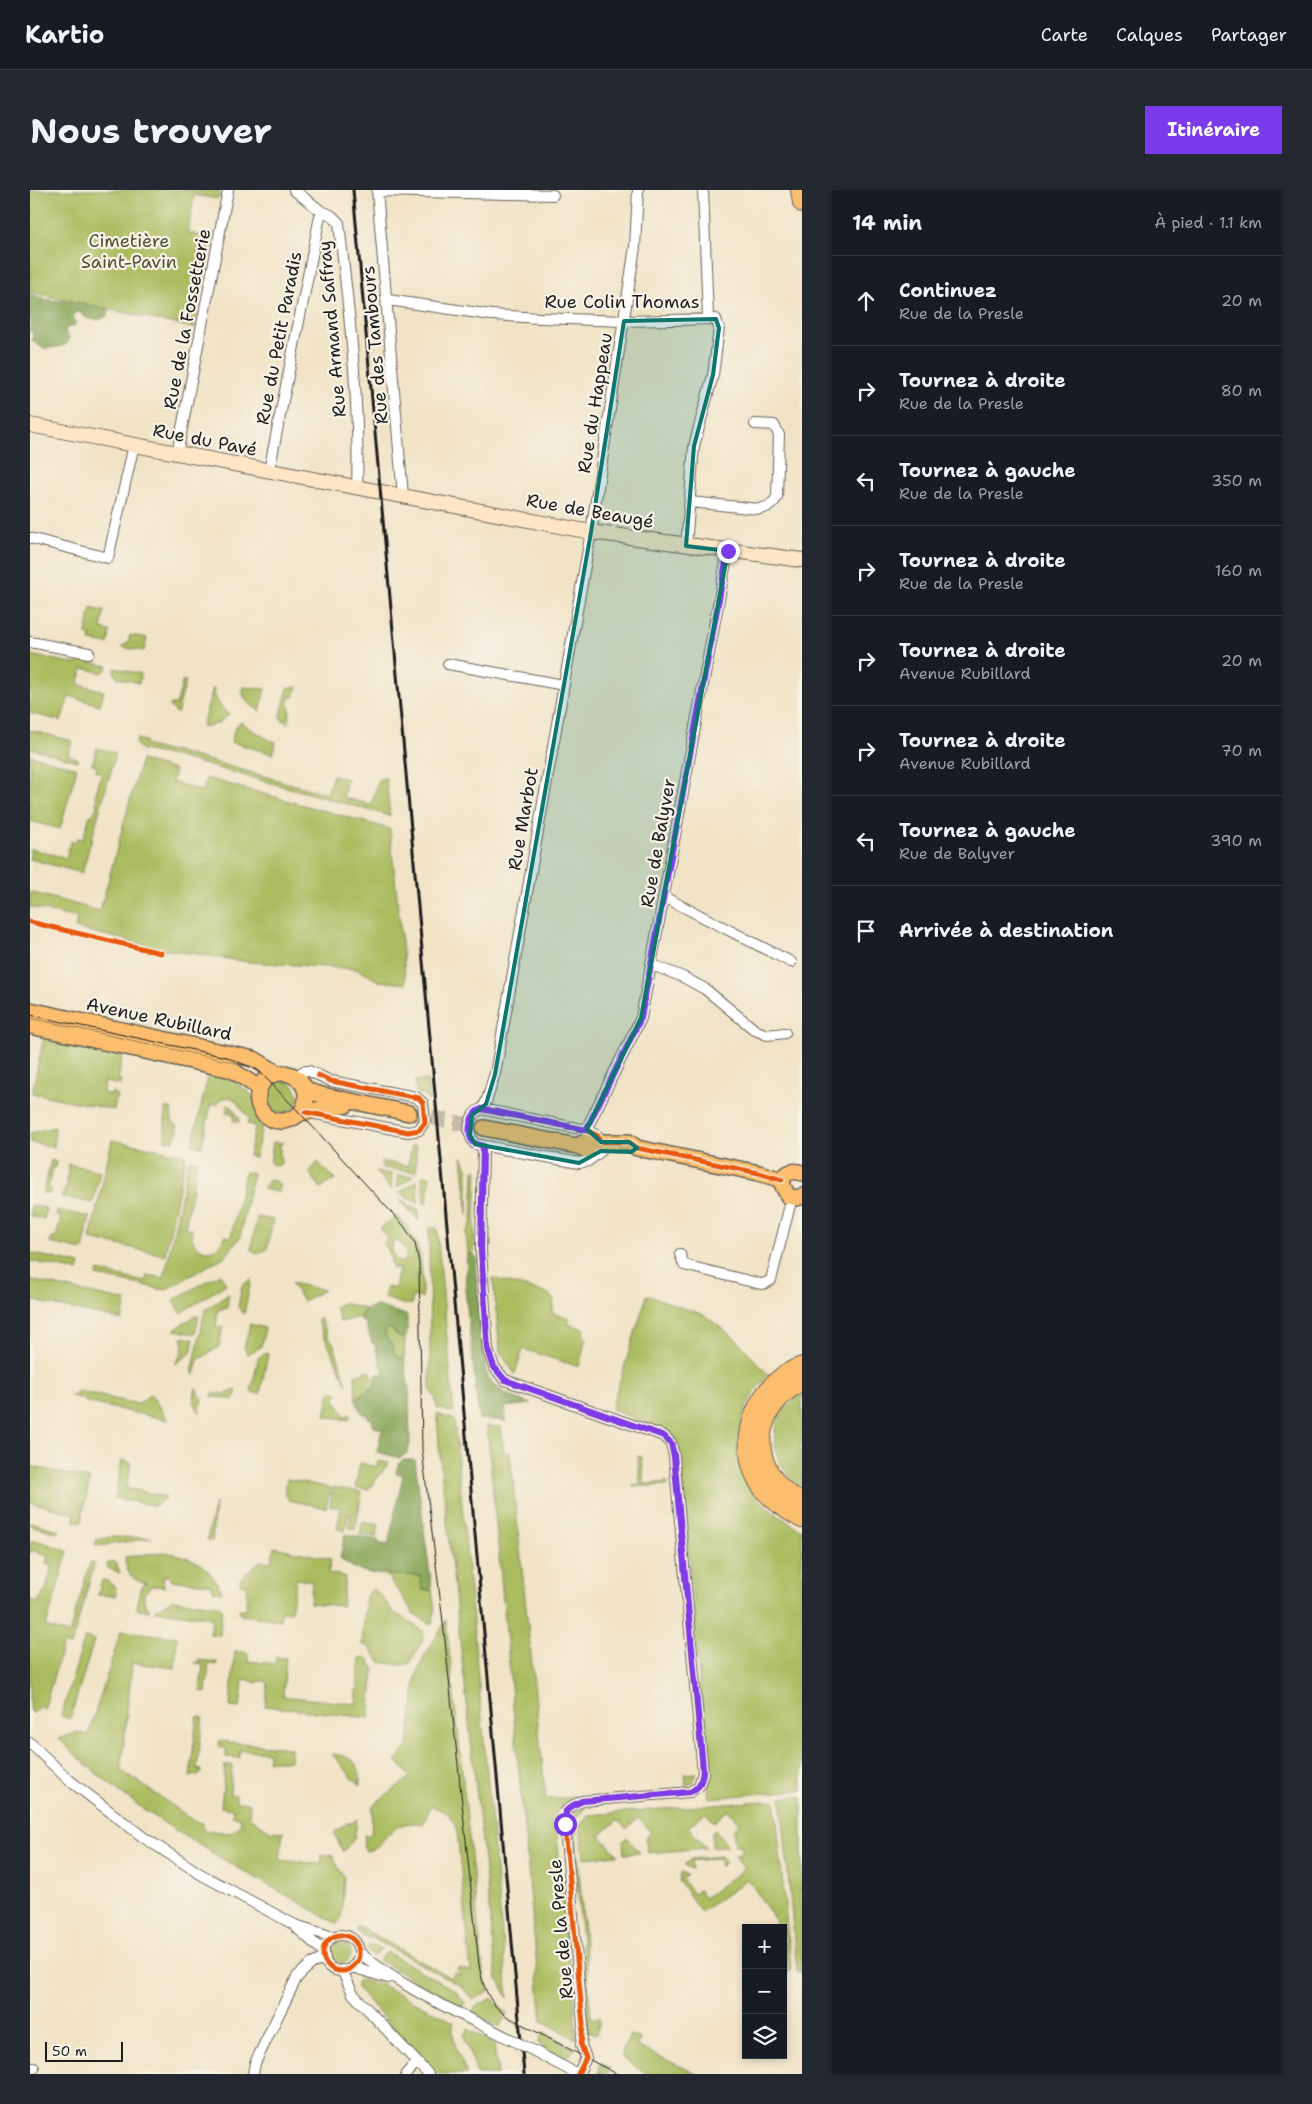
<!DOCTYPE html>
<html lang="fr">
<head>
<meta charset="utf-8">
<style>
	body { margin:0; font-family:"Shantell Sans",sans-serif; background:#242831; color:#f1f3f6 }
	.controls { position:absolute; right:15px; bottom:15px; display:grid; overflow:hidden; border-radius:0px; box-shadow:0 2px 8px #0003 }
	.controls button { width:45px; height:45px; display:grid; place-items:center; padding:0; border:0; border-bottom:1px solid #363941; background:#171b24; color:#f1f3f6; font:25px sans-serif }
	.scale { position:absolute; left:15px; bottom:12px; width:78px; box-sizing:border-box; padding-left:5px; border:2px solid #1c1c1c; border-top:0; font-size:14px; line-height:18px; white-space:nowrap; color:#1c1c1c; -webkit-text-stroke:4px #f7f3e8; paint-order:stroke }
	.stop { position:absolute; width:15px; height:15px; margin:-11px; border:4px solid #7c3aed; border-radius:50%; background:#fff }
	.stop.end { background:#7c3aed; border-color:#fff; box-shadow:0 1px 5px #0008 }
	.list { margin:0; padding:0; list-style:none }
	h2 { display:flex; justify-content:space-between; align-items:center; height:65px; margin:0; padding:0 20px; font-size:21px }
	h2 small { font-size:16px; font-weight:400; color:#9ea1a6 }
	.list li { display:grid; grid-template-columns:32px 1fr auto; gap:15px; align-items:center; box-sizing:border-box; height:90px; padding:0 20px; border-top:1px solid #363941 }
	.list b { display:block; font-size:19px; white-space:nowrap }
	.list p { margin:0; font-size:16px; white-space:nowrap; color:#9ea1a6 }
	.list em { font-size:16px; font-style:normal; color:#9ea1a6 }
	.icon { flex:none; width:28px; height:28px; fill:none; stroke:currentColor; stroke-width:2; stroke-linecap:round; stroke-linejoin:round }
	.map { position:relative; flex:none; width:772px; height:1884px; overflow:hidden; border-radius:0px }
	header { display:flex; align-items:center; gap:30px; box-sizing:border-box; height:70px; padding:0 25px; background:#171b24; border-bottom:1px solid #363941 }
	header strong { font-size:24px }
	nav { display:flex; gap:28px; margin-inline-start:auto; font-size:18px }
	.intro { display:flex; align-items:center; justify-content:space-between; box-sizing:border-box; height:120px; padding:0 30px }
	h1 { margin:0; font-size:35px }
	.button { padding:12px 22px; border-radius:0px; background:#7c3aed; color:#fff; font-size:18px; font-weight:700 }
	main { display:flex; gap:30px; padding:0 30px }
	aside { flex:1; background:#171b24; border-radius:0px; box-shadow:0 2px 8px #0003 }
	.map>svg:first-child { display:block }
</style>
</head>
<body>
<header>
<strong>Kartio</strong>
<nav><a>Carte</a><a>Calques</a><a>Partager</a></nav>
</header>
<div class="intro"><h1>Nous trouver</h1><a class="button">Itinéraire</a></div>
<main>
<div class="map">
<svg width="772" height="1884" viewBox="0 0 772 1884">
	<rect width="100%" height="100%" fill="#f7f3e8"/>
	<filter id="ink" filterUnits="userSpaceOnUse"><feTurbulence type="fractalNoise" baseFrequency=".02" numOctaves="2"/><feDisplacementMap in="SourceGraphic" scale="10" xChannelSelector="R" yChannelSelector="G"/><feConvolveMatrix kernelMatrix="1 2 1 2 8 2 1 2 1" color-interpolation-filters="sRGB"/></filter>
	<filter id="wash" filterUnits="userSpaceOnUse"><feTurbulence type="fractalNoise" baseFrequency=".0096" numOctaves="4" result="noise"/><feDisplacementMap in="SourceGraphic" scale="20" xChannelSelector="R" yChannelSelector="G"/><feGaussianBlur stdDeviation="1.12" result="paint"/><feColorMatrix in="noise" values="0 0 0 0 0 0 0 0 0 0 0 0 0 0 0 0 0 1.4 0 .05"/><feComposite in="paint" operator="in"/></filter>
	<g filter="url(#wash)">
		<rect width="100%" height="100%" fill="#f1e3c6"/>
		<path fill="#aabc5f" stroke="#636c3e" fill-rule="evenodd" d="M0,0H190L188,9L164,5L158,43L181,47L164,138L0,102Z
			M61,418L74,421L71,439L80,441L78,454L60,451L61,446L56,444Z
			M100,445L117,448L114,461L91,457L98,453Z
			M0,465L47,474L49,470L78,476L76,480L72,483L53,478L48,494L74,501L70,515L39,506L31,531L0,523Z
			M85,478L111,484L109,493L88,488L84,482Z
			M153,490L156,491L147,524L140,517L141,514L146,515Z
			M213,497L235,499L230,521C220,514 211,510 213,497Z
			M268,497L264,507L258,508L260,522L258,533L250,528L258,498Z
			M183,498C185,508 190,518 199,524C192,532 183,538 172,536Z
			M210,532L239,550L246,552L243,564L201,552L205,538Z
			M0,540L42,551L38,565L47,568V571L0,558Z
			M107,549L116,551L115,555L141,562L142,560L297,604L303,585L317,589L313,607L341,615L349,589L356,588L360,626L144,566L112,560L106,555Z
			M67,558L86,563L52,683L0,669V660L2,659L36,668L41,651L46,653L47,648L53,649L60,625L62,626L64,622H65L67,615L66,614L67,607L65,606L72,583L66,581L67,576L62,574Z
			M0,565L47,578L30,639L0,631Z
			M111,570L145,580L142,592L173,601L176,588L360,639L376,794L349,791L326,779L219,772L138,760L45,738L47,728L0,717V702L70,721Z
			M14,847L93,864L88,889L91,890L90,895L75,892L73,903L81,905L82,902L87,904L84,920L2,903Z
			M179,882L198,887L221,904L233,932L225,968L219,966L225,936L217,934L219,928L204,909L200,907L191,909L187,915L181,914L172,957L162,955Z
			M397,890L399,911L395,906L386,902L385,891Z
			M236 907a16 16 0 1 1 32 0a16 16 0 1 1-32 0Z
			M198,915L201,916L209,928V932L203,931L204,924L196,922Z
			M135,918H141L142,932L147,935L148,941L143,951L135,950Z
			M25,937L24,957L0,952V943Z
			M82,950L156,965L135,1065L60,1049Z
			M243,952L253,953L250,954V971L252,972L248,976L240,973Z
			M382,955L386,956V982L352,978L351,971L378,976Z
			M432,966L438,980V1025Z
			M21,970L26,972L25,977H23L18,998L21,999L20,1004L13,1003Z
			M159,970L168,972L155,1038L162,1039C160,1050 165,1057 175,1061C186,1061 192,1056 195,1046L201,1047L215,982L223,983L210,1047L196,1066L135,1100L67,1086L68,1081L115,1092L117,1085L134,1088Z
			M288,972L305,989L291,998L279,983Z
			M38,974L70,981L63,1013L31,1007L37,996Z
			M444,980H447L442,1102L436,1044L442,1031Z
			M346,982L362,984L361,1000Z
			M368,985L383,986L367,998Z
			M392,986H400L397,1013L394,1014Z
			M239,990L247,992L250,996L249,1002L233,999Z
			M387,991L388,1013L369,1003Z
			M370,1010L389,1020V1031Z
			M0,1015L16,1018L14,1029L0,1026Z
			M27,1020L60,1027L53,1060L20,1053L21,1048H26L31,1027L26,1026Z
			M367,1025C394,1056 392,1068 392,1108L382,1106V1114C371,1116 364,1110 354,1108L357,1097L365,1098L369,1079L362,1078L359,1062L354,1053L358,1047L350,1039ZM366,1051L371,1053L376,1061V1068L373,1072L367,1071L363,1064L362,1054Z
			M227,1027L243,1030L237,1059L227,1064L221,1060Z
			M399,1038H407L424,1223L407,1218L406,1210L400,1199Z
			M0,1063L50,1074L48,1081L0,1071Z
			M190,1084L196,1094L151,1123L143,1110Z
			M463,1088L519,1104L524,1111L522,1123L540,1128L538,1134L555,1139L553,1146L556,1148L549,1177L493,1159L485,1184L470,1162Z
			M0,1090L96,1111L92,1130L0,1110Z
			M221,1090L214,1124L208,1117L212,1095Z
			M261,1093L294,1100L273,1111Z
			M199,1104L197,1117L188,1120L186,1138L193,1136L189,1157L168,1170L164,1185L162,1183L175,1120Z
			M617,1105L674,1125L706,1149L738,1185C710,1213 696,1265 721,1300C734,1318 753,1329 772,1340V1600L679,1608L650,1260L643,1244L581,1219Z
			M313,1113L335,1119L330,1127L310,1132L305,1117Z
			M165,1126H169L165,1144L144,1140Z
			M290,1128L300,1150L303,1152L317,1195L287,1131Z
			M220,1134L235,1138L231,1157L218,1164L214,1158Z
			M361,1138L368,1147L375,1148L374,1169H368L364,1163L363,1156L355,1146L356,1140Z
			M152,1147L164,1149L161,1163L145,1174C151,1165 155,1158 152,1147Z
			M236,1163L238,1164L230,1204L221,1202L228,1168Z
			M340,1180L343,1188H345L347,1195L326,1209L325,1185Z
			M166,1198L172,1208L170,1222L163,1212Z
			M207,1199L204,1210L181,1206L184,1203L197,1204Z
			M48,1201L108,1214L121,1204L138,1230L55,1212V1209L40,1206Z
			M303,1201L309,1204L304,1208L315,1226L321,1224L319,1230L295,1226L300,1203Z
			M772,1203V1251L770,1258L772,1264V1296C748,1282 737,1251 750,1225C755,1217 764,1209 772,1203Z
			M407,1224L424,1229L478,1808L470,1792L467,1790L410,1268Z
			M457,1236L471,1237L474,1263H480L516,1609L547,1607L530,1616L525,1627L544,1811L546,1849L512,1831Z
			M608,1266L612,1267L614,1294L638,1292V1295L604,1297L603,1295L610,1294Z
			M92,1270L102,1273L96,1298L136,1307L126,1316L85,1308Z
			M348,1271L359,1273L338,1300L325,1297L330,1273L346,1277Z
			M0,1276L60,1289L51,1332L44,1331L45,1324L0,1312Z
			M257,1289L301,1298L296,1318L259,1310L255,1304Z
			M303,1297L332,1302L325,1340L319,1338L321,1325L319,1324L315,1341L307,1339L311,1318L300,1316Z
			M185,1313L182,1351L177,1350Z
			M0,1332L29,1340L28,1343L0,1335Z
			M332,1332L349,1335L346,1347L330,1344Z
			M82,1347L122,1348L69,1356L65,1355L66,1350Z
			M2,1351H9L38,1361L16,1437L39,1444L60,1373L63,1372L64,1375L41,1456L33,1454L14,1520L10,1516L3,1523L0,1520V1409L7,1413L16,1399L22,1375L16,1373L18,1365L1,1360L0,1364V1352Z
			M244,1357L301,1369L298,1383L315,1386L312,1416L280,1413L282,1391L266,1389L261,1422L251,1421L250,1430L211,1425L209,1419H216L217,1395L210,1394L211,1388L230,1371L241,1372Z
			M133,1362C162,1366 179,1374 192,1402L184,1401L179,1394L140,1390L139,1386H133L134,1397L122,1396L114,1403V1411L120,1421L107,1419C108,1409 108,1399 116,1393C103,1392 95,1382 95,1367Z
			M83,1371L87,1375L90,1383L78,1378L77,1374Z
			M356,1384L390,1386L393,1400H402L405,1421L402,1434L384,1424Z
			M72,1390L77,1391L85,1397L86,1406L68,1405Z
			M344,1400L352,1407L362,1421L393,1441L394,1448L379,1474L369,1475L350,1472L339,1457L332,1454L336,1406L340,1401Z
			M143,1410L188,1415L192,1418L190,1445L180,1444L182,1430L178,1427L124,1421Z
			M416,1430L453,1780L459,1802L442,1810L433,1797L342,1748L334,1747L326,1740L328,1736L421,1788L425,1782L430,1785L431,1782L427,1780L429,1778L441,1781L427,1642L424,1632L420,1628L421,1626L414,1621L402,1617L399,1620L393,1634C356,1627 355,1661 336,1661L333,1658L335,1645H341L343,1615L380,1587L366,1570L378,1556L386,1487L392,1471Z
			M91,1441L147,1447L145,1478L102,1473L91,1580L166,1632L173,1633V1640L200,1643L210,1636L211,1628L202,1626L203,1619L191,1617L195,1575H202L200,1604L206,1605V1612L220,1613L219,1627L240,1641L253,1642L250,1670L291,1674L292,1664L303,1666L314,1689L311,1728L307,1734C211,1678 107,1628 29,1549L47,1542L58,1545Z
			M55,1447L64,1450L40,1529L31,1526Z
			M205,1461L218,1463V1471L245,1474L246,1467L256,1468L253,1506L326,1514L330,1467L339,1469L344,1480L339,1528L235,1516L238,1494L236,1491H230L227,1493L215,1489L213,1492L210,1518L200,1517Z
			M168,1470L187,1472L186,1475L179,1474L176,1502L170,1501L173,1474L165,1473Z
			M167,1527H173L167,1579L171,1580L170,1584L160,1587Z
			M189,1551L261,1558L260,1571H238L239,1562L210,1560L209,1568L196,1567V1558L189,1557Z
			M302,1564C323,1566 331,1573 330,1595L326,1590L323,1589Z
			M666,1583L664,1591L656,1597L655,1584Z
			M772,1606V1782H767L751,1608Z
			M745,1610L761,1779L753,1789V1754L756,1752L753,1738H750L718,1689L671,1722L649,1691L651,1682L657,1685L652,1689L663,1704L669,1700L674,1708L714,1679L705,1665L712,1664L711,1655H705L703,1640L710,1634L698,1620L684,1632L675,1623L658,1637L676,1658L618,1663L615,1648L621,1642L608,1628L596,1639L587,1630L570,1646L588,1665L554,1668L550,1636L558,1625Z
			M556,1617L545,1629L561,1828H570L567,1845L557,1840L558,1827L542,1630L547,1621Z
			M327,1629L324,1649L313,1662L304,1643L317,1633H322Z
			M684,1639L698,1656L682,1657V1642Z
			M597,1647L610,1663L594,1664L593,1651Z
			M691,1666L696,1671L692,1676H691L689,1668L661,1671L662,1679L654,1675L661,1669Z
			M301 1763a10 10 0 1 1 20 0a10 10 0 1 1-20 0Z
			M339,1754L351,1759L343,1767L337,1760Z
			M357,1762L426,1801L435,1813L433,1817L348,1770Z
			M331,1790L350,1794L424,1832C419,1848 431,1869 437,1884H407C377,1858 354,1827 327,1798V1792Z
			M462,1808L477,1824L469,1837L443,1822L445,1817Z
			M437,1839L464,1853L468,1884H447L434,1845Z
			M513,1842L545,1859C536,1873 524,1865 512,1859L514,1856L508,1853Z
			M600,1845L610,1849L607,1856L667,1884H616L592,1868L593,1859Z
			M570,1872L581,1878L578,1884H568Z"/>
		<path fill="#87a456" stroke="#526039" d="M0,104L18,110L39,111L78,119V125C68,132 57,131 49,122H45L43,127L46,132L44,136L36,138L35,142L39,148L38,153C34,156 32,156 27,157C13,159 13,159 2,150L3,141L0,142Z
			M443,1063L448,1069L445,1077L456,1182C464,1201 483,1208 501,1214L475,1217L476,1231L449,1229L435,1099L437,1065Z
			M347,1116L376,1125L377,1128V1145L375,1148L368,1147L361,1138L356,1140L355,1146L363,1156L364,1163L368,1168L374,1169L379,1201L380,1254L377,1263L370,1268L347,1262L352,1239L343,1237V1231C333,1223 328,1222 326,1209L347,1195L346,1185L354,1182L344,1153H342L335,1132H332L330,1127L335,1119Z
			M372,1270H385L402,1400H393L390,1386C362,1384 331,1389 310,1368L315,1344L348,1350V1353L358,1355L373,1285L366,1283L368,1275Z"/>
	</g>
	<g filter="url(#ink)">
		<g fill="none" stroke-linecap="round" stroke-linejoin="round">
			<path stroke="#c6bba4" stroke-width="15" stroke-dasharray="15 8" stroke-linecap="butt" d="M379,923L454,938"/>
			<g stroke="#676258" stroke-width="12">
				<path id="street" d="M264,0L291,21L301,25L309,33C319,122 330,209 327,298
					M347,0L373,307
					M673,0L678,128
					M347,1L523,5
					M358,110L462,125L510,128L594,131L686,129L689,138L683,185L664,256L656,356
					M147,264L198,0
					M239,281L291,21
					M660,312L729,319C739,317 742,315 747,307L749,245L744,235L725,234
					M0,348L78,368L104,255
					M0,452L59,463
					M418,474L534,495
					M634,707L761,772
					M622,775L653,787L675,799L725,840L737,845L755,843
					M265,887L274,881H279L301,891L386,907L393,913L395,931L389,940L378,942L281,923
					M452,919C459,910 460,896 465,884L561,342L605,57L608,0
					M556,940L611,828L698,361
					M453,956L451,1061L458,1160L464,1177L475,1190L634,1246L641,1253L644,1266L673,1583L669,1596L660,1602L552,1611L542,1616L536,1621L535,1638L553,1835L551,1855L556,1868L548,1884
					M571,961L558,971L549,973L445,954C436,945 438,922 452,919L556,940L568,946L571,952
					M650,1064L654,1075L731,1094L736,1093L741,1090L762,1007
					M0,1553L39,1590L113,1647L172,1685L265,1735L303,1747
					M267,1738L294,1762
					M293 1763a18 18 0 1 1 36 0a18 18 0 1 1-36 0Z
					M329,1762C373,1799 429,1823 480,1849
					M322,1777L358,1788
					M312,1780L323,1804L398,1884
					M506,1862L547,1884
					M0,1878H4
					M223,1884L225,1873L267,1787L281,1774L295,1768
					M376,1884L386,1873"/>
			</g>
			<g stroke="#676258" stroke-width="16">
				<path id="secondary" d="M0,235L561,342L772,370"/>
			</g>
			<g stroke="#676258" stroke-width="18">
				<path id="primary" d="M0,820L224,869L247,883
					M0,836L202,880L229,898
					M274,896C287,930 237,946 228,913C227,907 228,901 231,895C238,882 256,879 268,889C272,892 273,897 278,900C282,903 288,904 292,905L379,923
					M270,923L316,915
					M454,938L547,956L557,960
					M547,956L555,952H599L607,958L729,983L752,990
					M772,983C762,979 753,983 752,994L758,1006L767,1008L772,1006"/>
			</g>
			<g stroke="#676258" stroke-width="20">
				<path id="highway" d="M770,0L772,13
					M772,1176C726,1191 703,1254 730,1295C740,1310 757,1321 772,1329
					M772,1192C763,1195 757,1201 750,1208C717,1242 730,1292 772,1312"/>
			</g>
			<use href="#street" stroke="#fff" stroke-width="10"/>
			<use href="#secondary" stroke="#fde5c5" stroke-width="14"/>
			<use href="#primary" stroke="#fabe6e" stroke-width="15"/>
			<use href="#highway" stroke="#fabe6e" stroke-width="18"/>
			<path stroke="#1c1c1c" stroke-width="1" d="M0,825L196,867L228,880L270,923L374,1036L385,1053L389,1073L392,1260L413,1432L449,1775C453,1797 459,1814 478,1827L587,1884"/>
			<path stroke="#1c1c1c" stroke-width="3" d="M323,0L494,1884"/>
			<g stroke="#676258" stroke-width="12" stroke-linecap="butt">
				<path id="street-bridge" d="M480,1849L506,1862"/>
			</g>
			<use href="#street-bridge" stroke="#fff" stroke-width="10"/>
			<g stroke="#f7f3e8" stroke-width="8">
				<path id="cycleway" d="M0,732L131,763
					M452,919L556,940L568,946L571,952H599L607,958L729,983L752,990
					M275,922L378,942L389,940L395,933L393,913L389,908L301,891L288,885
					M453,956L451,1061L458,1160L464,1177L475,1190L634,1246L641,1253L644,1266L673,1583L669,1596L660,1602L552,1611L542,1616L536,1621L535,1638L553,1835L551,1855L556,1868L548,1884
					M293 1763a18 18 0 1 1 36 0a18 18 0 1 1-36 0Z"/>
			</g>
			<use href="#cycleway" stroke="#e8590c" stroke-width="5"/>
		</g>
	</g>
	<g fill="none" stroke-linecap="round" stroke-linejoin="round" filter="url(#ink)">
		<path stroke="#7c3aed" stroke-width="6" d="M535,1634L536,1621L542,1616L552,1611L660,1602C671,1598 673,1588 673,1578L644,1266L641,1253L634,1246L475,1190L464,1177L458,1160L451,1060L453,956L442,952C437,942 439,922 452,919L556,940L611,828L698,361"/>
	</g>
	<path fill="#0f766e" fill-opacity="0.2" stroke="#0f766e" stroke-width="4" stroke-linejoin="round" d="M686,129L689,138L683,185L664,256L656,356L698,361L611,828L557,939L571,952H599L607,958L601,962L571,961L549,973L445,954L440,945L442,925L456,914L465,884L561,342L594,131Z"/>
	<g text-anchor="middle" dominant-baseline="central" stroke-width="4.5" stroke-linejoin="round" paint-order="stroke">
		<g font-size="18" fill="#4e5433" stroke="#f7f3e8">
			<text x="99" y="51">Cimetière<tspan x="99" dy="21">Saint-Pavin</tspan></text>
		</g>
		<g font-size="18" fill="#1c1c1c" stroke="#f7f3e8">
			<text x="592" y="112">Rue Colin Thomas</text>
			<text transform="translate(157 129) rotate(-79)">Rue de la Fossetterie</text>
			<text transform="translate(302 139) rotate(-95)">Rue Armand Saffray</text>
			<text transform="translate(249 148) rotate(-79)">Rue du Petit Paradis</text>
			<text transform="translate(345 155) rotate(-95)">Rue des Tambours</text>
			<text transform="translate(565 213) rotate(-81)">Rue du Happeau</text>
			<text transform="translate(175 250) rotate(11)">Rue du Pavé</text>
			<text transform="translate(560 321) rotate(10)">Rue de Beaugé</text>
			<text transform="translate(493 629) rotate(-80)">Rue Marbot</text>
			<text transform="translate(628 653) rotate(-80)">Rue de Balyver</text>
			<text transform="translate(129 829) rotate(12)">Avenue Rubillard</text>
			<text transform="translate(531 1739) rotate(-95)">Rue de la Presle</text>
		</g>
	</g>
</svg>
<div class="controls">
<button>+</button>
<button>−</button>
<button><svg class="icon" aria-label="layers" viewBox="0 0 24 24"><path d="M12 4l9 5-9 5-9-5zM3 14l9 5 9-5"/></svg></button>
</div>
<div class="scale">50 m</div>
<div class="stop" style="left:535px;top:1634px"></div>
<div class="stop end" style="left:698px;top:361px"></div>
</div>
<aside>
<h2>14 min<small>À pied · 1.1 km</small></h2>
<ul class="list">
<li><svg class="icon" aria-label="ahead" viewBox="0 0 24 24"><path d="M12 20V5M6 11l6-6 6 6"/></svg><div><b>Continuez</b><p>Rue de la Presle</p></div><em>20 m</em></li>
<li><svg class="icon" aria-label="right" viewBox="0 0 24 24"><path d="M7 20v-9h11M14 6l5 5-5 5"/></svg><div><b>Tournez à droite</b><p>Rue de la Presle</p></div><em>80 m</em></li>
<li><svg class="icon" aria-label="left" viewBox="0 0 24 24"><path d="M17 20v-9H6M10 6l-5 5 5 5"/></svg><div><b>Tournez à gauche</b><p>Rue de la Presle</p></div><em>350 m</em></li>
<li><svg class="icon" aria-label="right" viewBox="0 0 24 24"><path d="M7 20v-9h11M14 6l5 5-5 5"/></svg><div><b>Tournez à droite</b><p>Rue de la Presle</p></div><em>160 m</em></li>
<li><svg class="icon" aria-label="right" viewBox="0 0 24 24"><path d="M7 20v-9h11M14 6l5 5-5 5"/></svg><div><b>Tournez à droite</b><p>Avenue Rubillard</p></div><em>20 m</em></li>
<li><svg class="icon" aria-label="right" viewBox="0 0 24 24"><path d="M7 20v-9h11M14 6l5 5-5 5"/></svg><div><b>Tournez à droite</b><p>Avenue Rubillard</p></div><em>70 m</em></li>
<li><svg class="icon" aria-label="left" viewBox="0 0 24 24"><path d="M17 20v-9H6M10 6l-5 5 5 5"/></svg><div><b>Tournez à gauche</b><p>Rue de Balyver</p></div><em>390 m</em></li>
<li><svg class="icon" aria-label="arrive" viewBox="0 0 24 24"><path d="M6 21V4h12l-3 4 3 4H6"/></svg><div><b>Arrivée à destination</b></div></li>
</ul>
</aside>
</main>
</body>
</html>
